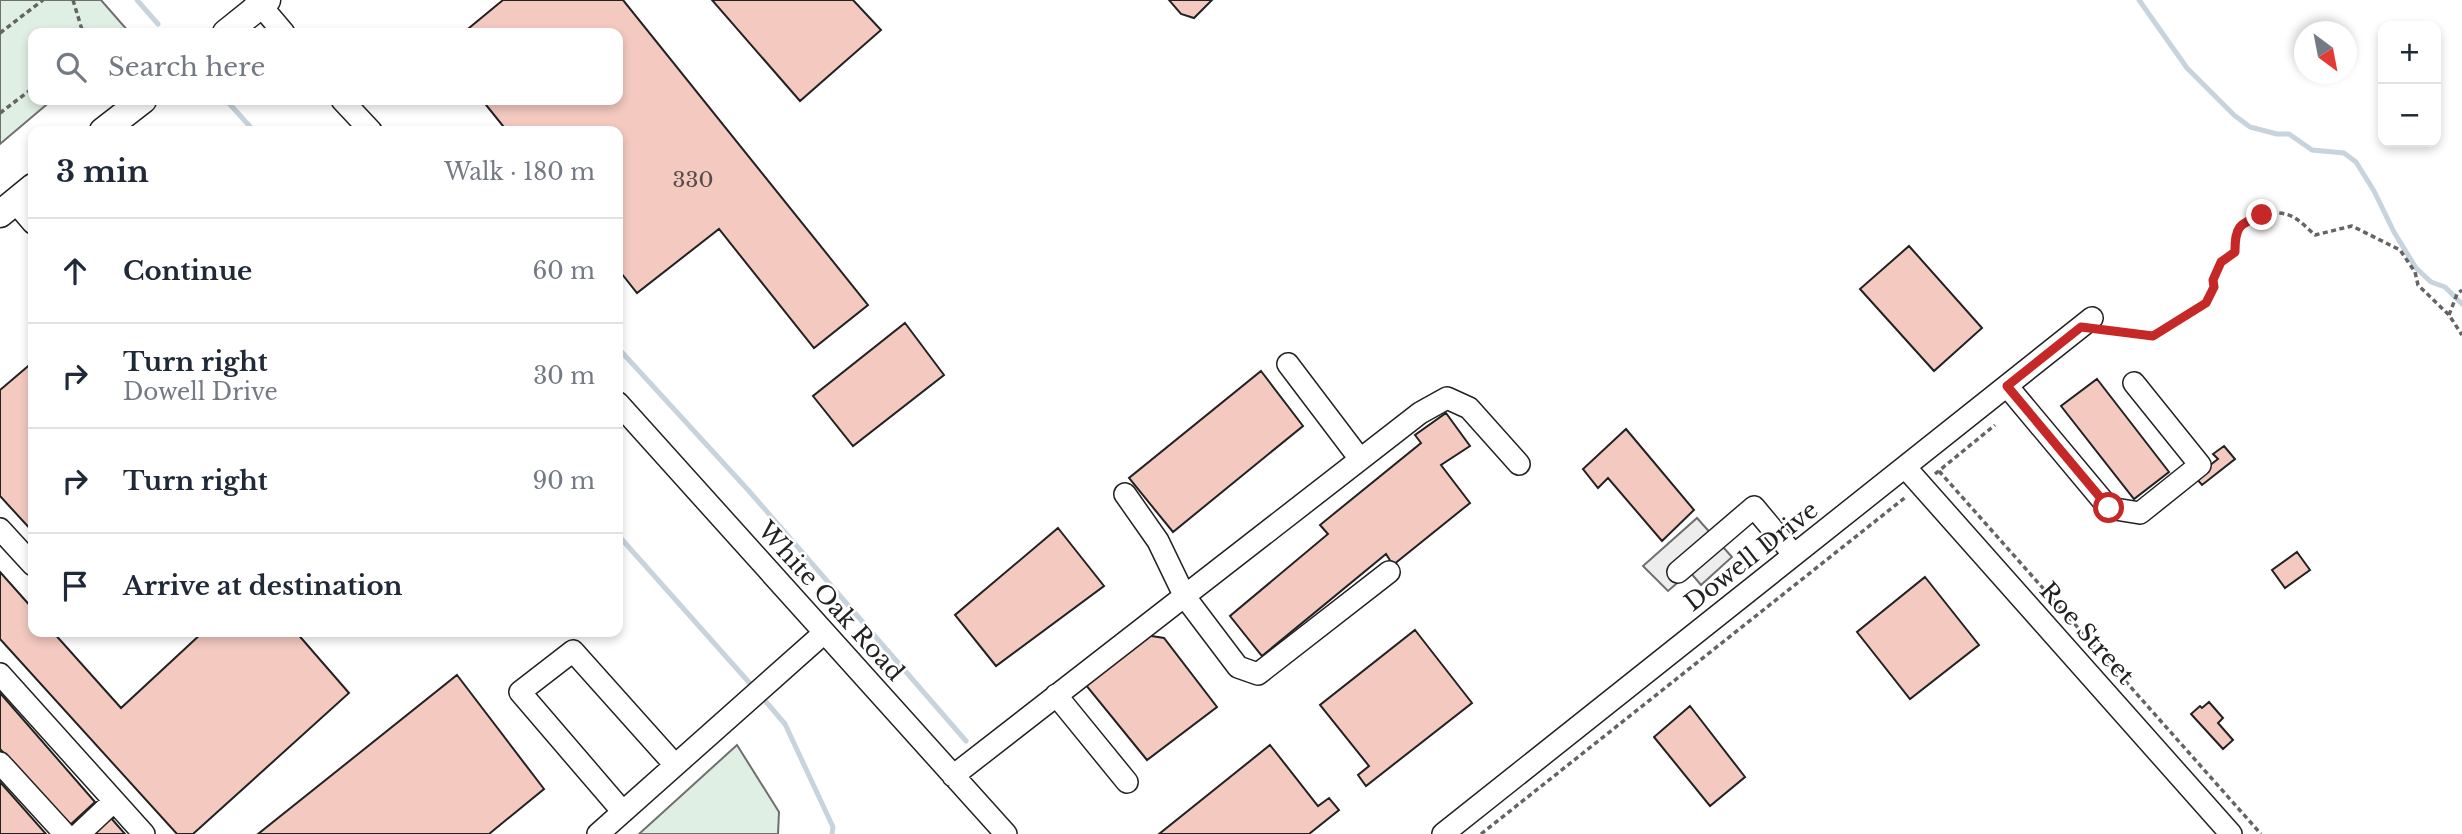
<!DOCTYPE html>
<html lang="en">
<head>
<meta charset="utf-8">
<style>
	body { margin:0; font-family:"Libre Baskerville",serif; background:#f6f6f7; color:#1f2937 }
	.controls { position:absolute; right:21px; top:21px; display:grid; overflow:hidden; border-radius:14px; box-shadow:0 4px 10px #0003 }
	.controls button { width:63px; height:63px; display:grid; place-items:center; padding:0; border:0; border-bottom:2px solid #e0e1e3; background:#fff; color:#1f2937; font:35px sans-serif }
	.compass { position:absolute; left:2294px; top:21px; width:63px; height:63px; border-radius:50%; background:#fff; box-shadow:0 4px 10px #0003; rotate:148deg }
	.stop { position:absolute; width:21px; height:21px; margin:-16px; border:5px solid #c62828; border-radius:50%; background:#fff }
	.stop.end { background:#c62828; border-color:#fff; box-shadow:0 2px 7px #0008 }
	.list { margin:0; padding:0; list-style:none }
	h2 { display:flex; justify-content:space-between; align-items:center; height:91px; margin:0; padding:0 28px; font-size:30px }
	h2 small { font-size:23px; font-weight:400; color:#747a83 }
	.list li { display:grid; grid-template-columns:46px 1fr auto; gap:21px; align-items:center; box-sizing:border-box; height:105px; padding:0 28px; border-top:2px solid #e0e1e3 }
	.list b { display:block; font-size:26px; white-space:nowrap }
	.list p { margin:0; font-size:23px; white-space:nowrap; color:#747a83 }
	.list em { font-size:23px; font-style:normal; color:#747a83 }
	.icon { flex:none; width:38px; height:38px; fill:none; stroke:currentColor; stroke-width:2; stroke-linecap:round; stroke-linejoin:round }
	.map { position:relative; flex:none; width:2462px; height:834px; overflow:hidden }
	.search { position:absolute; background:#fff; box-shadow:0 4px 10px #0003; left:28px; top:28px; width:595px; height:77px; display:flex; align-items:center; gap:18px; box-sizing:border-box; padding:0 24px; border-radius:14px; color:#747a83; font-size:26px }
	.panel { position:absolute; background:#fff; box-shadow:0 4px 10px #0003; left:28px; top:126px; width:595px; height:511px; border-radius:14px }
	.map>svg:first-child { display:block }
</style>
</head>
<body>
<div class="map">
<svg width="2462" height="834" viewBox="0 0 2462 834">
	<rect width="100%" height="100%" fill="#fff"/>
	<path fill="#e0efe3" stroke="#6f6f6f" stroke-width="2" d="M0,0H101L129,32L33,33V100H52L0,144Z
		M737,745L779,812L778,834H639Z"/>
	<path fill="#ededed" stroke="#6f6f6f" stroke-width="2" d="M1697,518L1732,557L1701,585L1690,572L1668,591L1643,566Z"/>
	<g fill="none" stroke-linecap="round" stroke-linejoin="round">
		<path stroke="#c7d3dd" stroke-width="5" d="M137,0L158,24
			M2139,0L2187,68L2234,115L2250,127L2277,134H2289L2312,150L2344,153L2356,162L2374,191L2394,232L2416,268L2431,282L2445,287L2462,304
			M226,100L254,131
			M618,348L749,491L966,741
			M618,535L754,688
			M761,696L785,724L833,827L832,834"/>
	</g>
	<path fill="#f3c9c0" stroke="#222" stroke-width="2" d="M503,0H623L868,305L814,348L719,229L637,293L618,269V131H507L482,100H618V33H463Z
		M712,0H853L881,30L800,101Z
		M1169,0H1212L1194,18L1181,14Z
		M1909,246L1982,328L1934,371L1860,289Z
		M905,323L944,375L853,446L813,396Z
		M33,362V532L0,496V390Z
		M1261,371L1303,426L1173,532L1129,478Z
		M2097,379L2169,472L2134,499L2061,406Z
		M1446,413L1470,446L1441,465L1470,503L1393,565L1386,554L1262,656L1230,616L1328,534L1320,525L1421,443L1415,435Z
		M1626,429L1694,510L1662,541L1608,478L1598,488L1583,469Z
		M2224,446L2235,459L2202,485L2195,477L2218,459L2213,454Z
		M1058,528L1104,586L996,666L955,615Z
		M2297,552L2310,570L2285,588L2272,570Z
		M0,572L33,609V632H53L121,708L203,632H296L349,693L193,834H177L0,639Z
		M1925,577L1979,645L1910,699L1857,632Z
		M1415,630L1472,703L1366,786L1358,775L1369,766L1320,705Z
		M1145,635L1164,638L1217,707L1147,760L1085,684Z
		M457,675L544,789L489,834H258Z
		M0,693L95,802L69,826L0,749Z
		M2209,702L2223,718L2218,723L2233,740L2223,749L2191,714L2200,706L2202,708Z
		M1690,706L1745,777L1710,806L1654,737Z
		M1270,745L1318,806L1329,798L1339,810L1309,834H1159Z
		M0,782L46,834H0Z
		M111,818L125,834H93Z"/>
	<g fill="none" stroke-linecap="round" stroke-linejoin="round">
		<g stroke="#222" stroke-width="24">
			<path id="minor" d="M256,0L284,33
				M342,100L371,131
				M15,202L33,223
				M1288,364L1360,459
				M2007,386L2109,508L2140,513L2200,465L2134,383
				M618,403L1006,834
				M1905,467L2231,834
				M1125,494L1158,541L1185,597L1238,667L1258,674L1389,572
				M0,529L33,565
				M1678,572L1754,507L1794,555
				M0,674L144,834
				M1056,695L1127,782
				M0,763L65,834
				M953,776L1420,413L1447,398L1469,408L1519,464
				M623,812L520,692L573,651L675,765
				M79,834L114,801
				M598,834L824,633
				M1443,834L2092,318"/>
		</g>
		<g stroke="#222" stroke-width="29">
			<path id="major" d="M226,33L267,0
				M103,131L143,100
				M0,214L33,187"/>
		</g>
		<path stroke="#646464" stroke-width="3.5" stroke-dasharray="5 3.5" stroke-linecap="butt" d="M73,0L83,33
			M0,33L43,0
			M0,113L33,88
			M2449,315L2457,294L2462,290
			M2107,330C2121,332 2137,337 2151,335C2161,335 2205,306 2209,297C2221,275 2210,271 2235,252C2235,245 2234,236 2237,230C2246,214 2277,208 2293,217C2301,221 2308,229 2315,235L2352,226L2400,250L2415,272L2418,285L2449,315L2462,335
			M1939,471L2261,834
			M1935,474L1995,425
			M1481,834L1907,496"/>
		<use href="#minor" stroke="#fff" stroke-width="21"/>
		<use href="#major" stroke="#fff" stroke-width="26"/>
	</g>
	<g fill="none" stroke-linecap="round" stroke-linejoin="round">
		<path stroke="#c62828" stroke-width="9" d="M2109,508L2007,386L2081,327L2153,336L2206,303L2214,287L2213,280L2221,262L2235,252C2235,226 2239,224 2262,215"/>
	</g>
	<g text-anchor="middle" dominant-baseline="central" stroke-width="5" stroke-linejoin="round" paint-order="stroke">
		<g font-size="21" fill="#564c4a">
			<text x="693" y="180">330</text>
		</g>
		<g font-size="24" fill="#222" stroke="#fff">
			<text transform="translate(1751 556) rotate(-38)">Dowell Drive</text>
			<text transform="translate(831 601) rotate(48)">White Oak Road</text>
			<text transform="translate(2087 633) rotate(48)">Roe Street</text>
		</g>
	</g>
</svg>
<div class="controls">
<button>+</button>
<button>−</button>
</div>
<svg class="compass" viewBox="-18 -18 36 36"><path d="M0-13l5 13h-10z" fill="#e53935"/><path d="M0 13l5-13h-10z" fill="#747a83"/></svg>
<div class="stop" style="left:2109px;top:508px"></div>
<div class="stop end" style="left:2262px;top:215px"></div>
<div class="search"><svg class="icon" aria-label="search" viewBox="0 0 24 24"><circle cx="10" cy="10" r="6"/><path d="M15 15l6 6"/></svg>Search here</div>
<section class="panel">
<h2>3 min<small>Walk · 180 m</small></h2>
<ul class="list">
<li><svg class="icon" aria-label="ahead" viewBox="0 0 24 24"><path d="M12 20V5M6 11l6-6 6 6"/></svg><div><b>Continue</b></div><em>60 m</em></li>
<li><svg class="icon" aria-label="right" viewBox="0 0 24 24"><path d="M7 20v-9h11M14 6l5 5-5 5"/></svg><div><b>Turn right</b><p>Dowell Drive</p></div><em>30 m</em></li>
<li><svg class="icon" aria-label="right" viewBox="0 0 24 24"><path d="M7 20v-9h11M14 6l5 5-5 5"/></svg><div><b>Turn right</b></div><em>90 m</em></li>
<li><svg class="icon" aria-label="arrive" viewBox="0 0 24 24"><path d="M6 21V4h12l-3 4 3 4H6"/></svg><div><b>Arrive at destination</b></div></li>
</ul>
</section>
</div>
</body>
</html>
